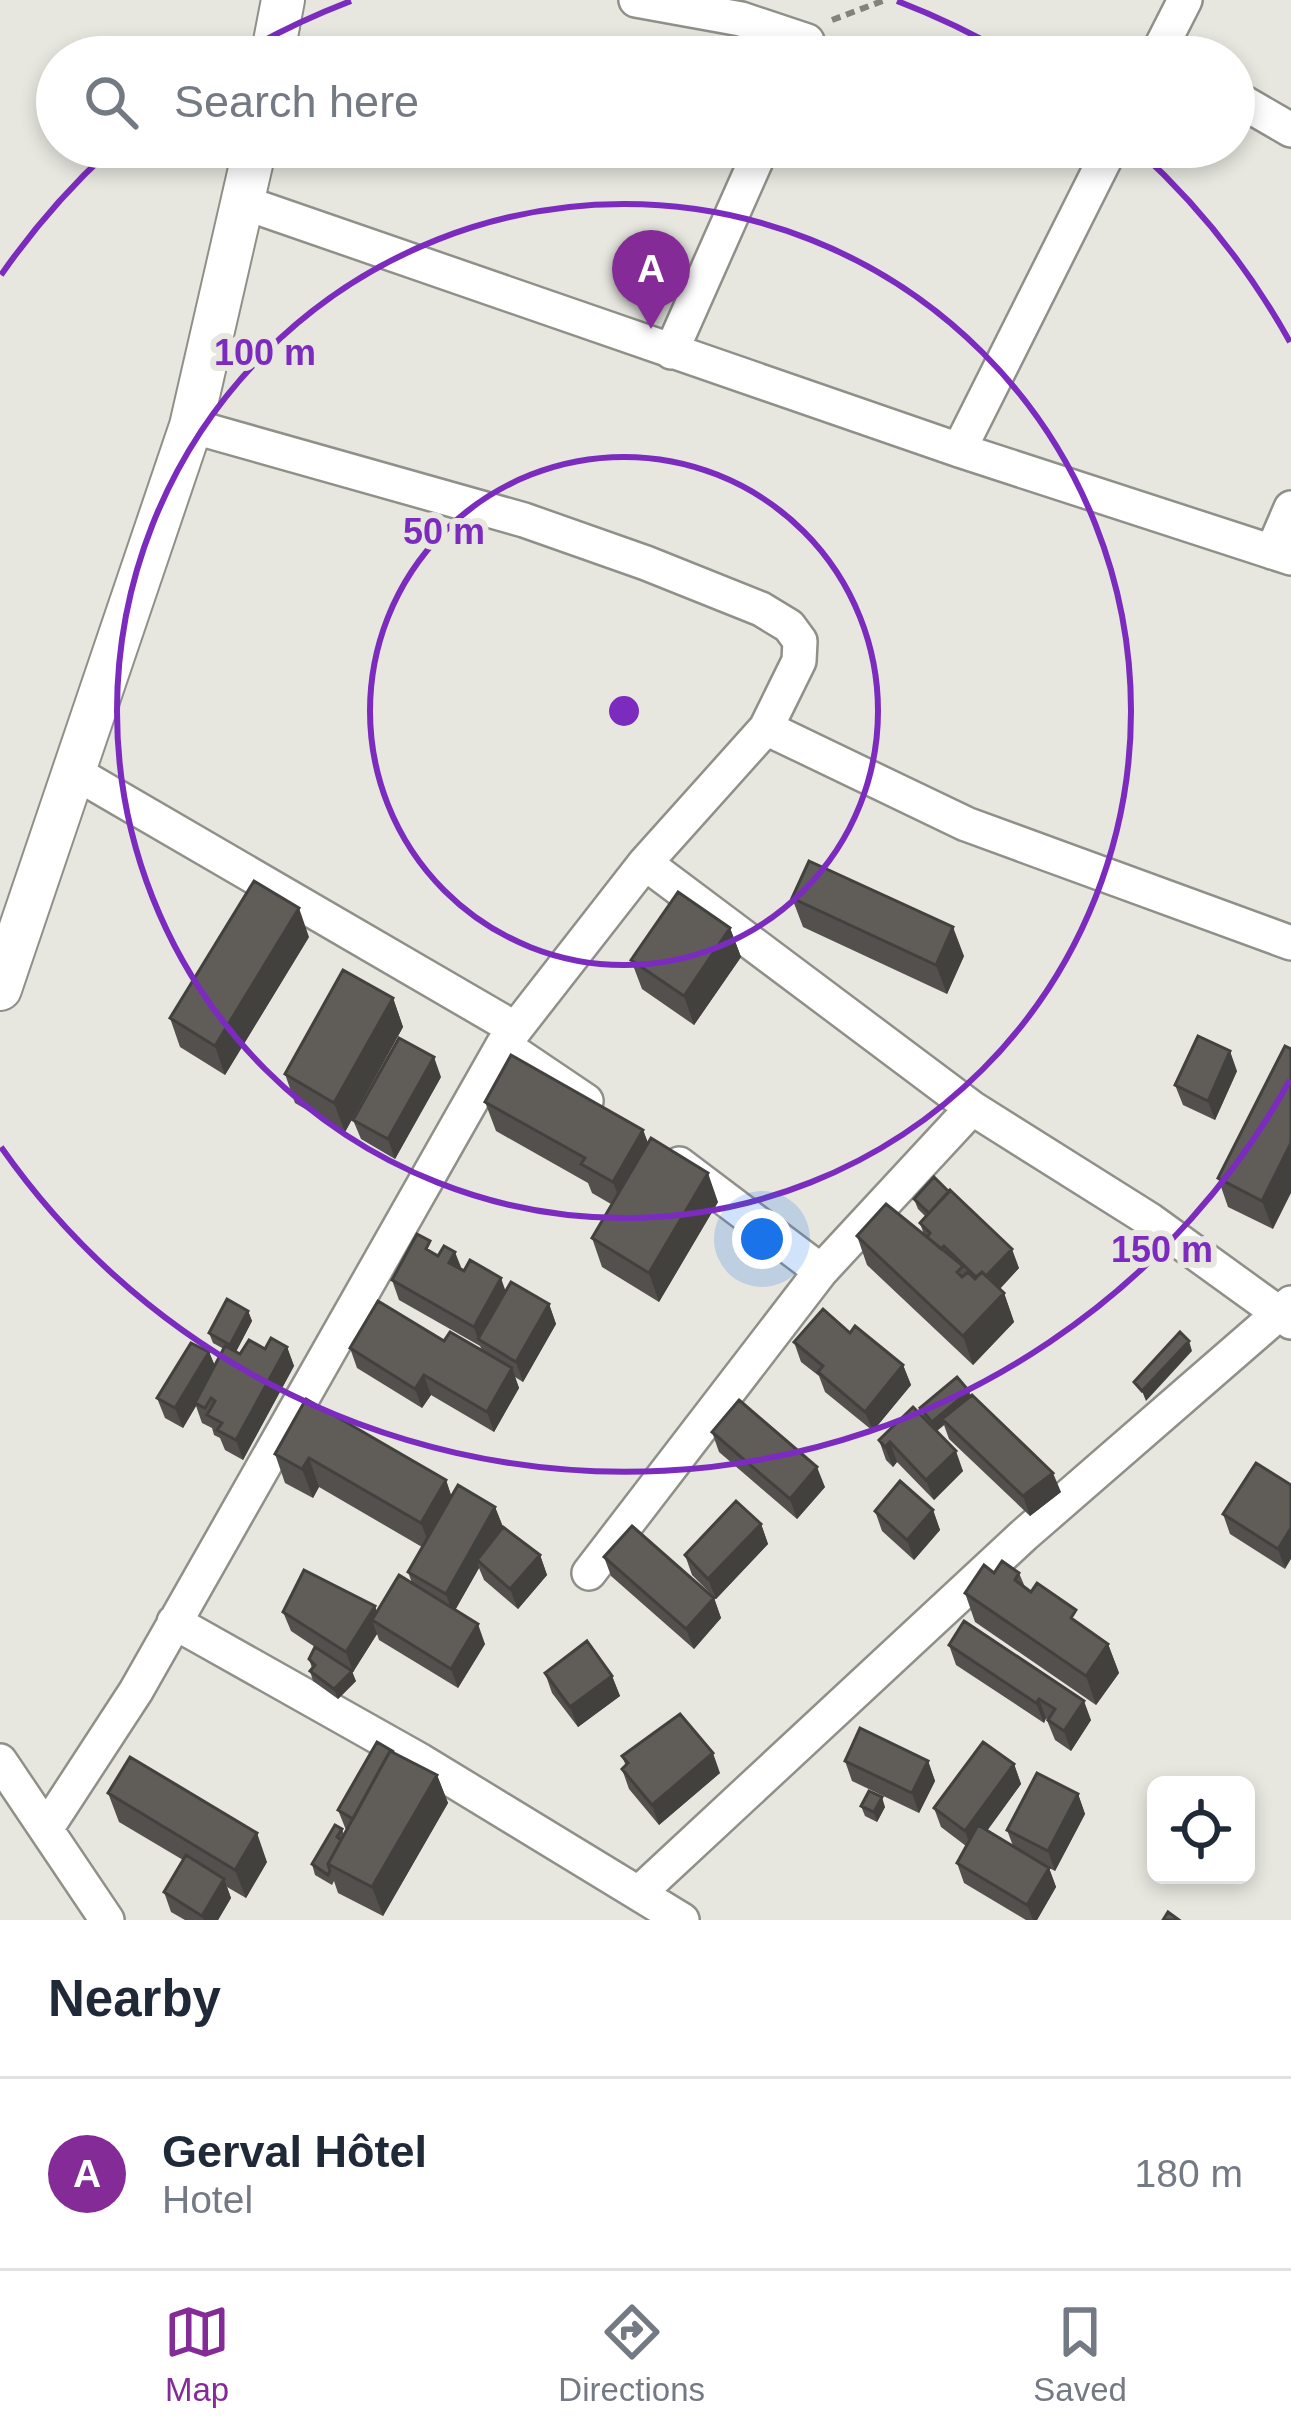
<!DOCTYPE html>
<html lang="en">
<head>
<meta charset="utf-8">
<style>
	body { margin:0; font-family:Arial,sans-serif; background:#f2f2f3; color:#1f2937 }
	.controls { position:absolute; right:36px; bottom:36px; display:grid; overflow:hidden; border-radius:18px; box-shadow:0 6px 18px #0003 }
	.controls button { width:108px; height:108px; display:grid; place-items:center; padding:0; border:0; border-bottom:3px solid #e0e1e3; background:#fff; color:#1f2937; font:60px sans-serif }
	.you { position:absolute; left:762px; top:1239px; width:42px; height:42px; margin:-30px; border:9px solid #fff; border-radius:50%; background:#1a73e8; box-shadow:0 0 0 18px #1a73e833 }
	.badge { display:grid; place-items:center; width:78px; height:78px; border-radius:50%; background:#842b98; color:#fff; font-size:39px; font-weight:700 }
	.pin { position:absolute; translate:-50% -99px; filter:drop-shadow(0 3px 6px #0008) }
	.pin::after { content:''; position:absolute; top:63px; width:42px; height:36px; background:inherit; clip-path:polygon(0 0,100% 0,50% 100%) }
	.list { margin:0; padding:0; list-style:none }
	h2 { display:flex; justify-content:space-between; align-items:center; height:156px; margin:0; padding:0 48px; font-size:51px }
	h2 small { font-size:39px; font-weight:400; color:#747a83 }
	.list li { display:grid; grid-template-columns:78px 1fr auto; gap:36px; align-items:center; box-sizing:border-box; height:192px; padding:0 48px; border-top:3px solid #e0e1e3 }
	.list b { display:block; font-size:45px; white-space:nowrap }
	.list p { margin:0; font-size:39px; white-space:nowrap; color:#747a83 }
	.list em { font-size:39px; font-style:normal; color:#747a83 }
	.icon { flex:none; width:66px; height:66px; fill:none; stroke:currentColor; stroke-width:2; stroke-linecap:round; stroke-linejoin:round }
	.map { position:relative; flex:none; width:1291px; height:1920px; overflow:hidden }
	.search { position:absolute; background:#fff; box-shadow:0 6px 18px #0003; left:36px; right:36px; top:36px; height:132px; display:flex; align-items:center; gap:30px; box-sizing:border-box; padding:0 42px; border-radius:66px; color:#747a83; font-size:45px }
	.sheet { height:348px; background:#fff }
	nav { display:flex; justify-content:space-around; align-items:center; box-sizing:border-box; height:168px; border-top:3px solid #e0e1e3; background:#fff; font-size:33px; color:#747a83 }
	nav a { display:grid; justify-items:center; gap:6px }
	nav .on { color:#842b98 }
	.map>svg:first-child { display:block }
</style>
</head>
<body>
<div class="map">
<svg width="1291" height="1920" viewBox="0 0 1291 1920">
	<rect width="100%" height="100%" fill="#e7e7e0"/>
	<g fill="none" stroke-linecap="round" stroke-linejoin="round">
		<g stroke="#90908a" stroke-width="38">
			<path id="minor" d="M636,0L741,19L807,41L800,57
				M1156,57L1185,0
				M1234,97L1291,130
				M245,203L959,450L1291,558
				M671,352L762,147
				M959,450L1111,147
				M1272,552L1291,508
				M766,728L966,824L1291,943
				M74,772L514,1028
				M645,863L972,1108L1150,1220L1291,1322
				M503,1045L586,1101
				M679,1164L821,1271L972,1108
				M589,1573L821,1271
				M174,1622L421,1761L682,1920
				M0,1761L107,1920
				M46,1829L136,1691L503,1045L645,863L766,728L799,661L800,641L789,626L761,609L646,563L524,520L191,426
				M641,1891L1024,1535L1291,1303"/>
		</g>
		<g stroke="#90908a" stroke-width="46">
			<path id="tertiary" d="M272,57L283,0
				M0,989L191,426L255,147"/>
		</g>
		<path stroke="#83837e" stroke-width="6" stroke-dasharray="9 6" stroke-linecap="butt" d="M832,20L885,0"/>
		<use href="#minor" stroke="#fff" stroke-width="33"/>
		<use href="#tertiary" stroke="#fff" stroke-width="42"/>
	</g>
	<path fill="#53504d" d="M792,898L964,956L947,994L803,927Z
		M730,928L741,957L694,1025L642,989L631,960Z
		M309,937L225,1075L180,1047L170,1018Z
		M393,998L403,1027L345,1132L295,1103L285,1074Z
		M1291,1049L1273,1229L1228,1207L1218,1178Z
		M1237,1071L1215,1120L1183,1105L1175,1085Z
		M441,1077L395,1159L361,1139L353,1120Z
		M485,1102L643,1130L648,1143L718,1202L659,1302L602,1267L592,1238L611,1204L592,1193L588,1183L496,1131Z
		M914,1199L1019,1268L1000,1289L1004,1293L1014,1322L973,1365L867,1265L857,1236L924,1235L920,1223L926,1217L918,1209Z
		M435,1254L506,1291L549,1304L556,1324L523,1382L515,1377L519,1388L494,1432L431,1395L422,1408L357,1368L350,1348L444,1341L482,1350L480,1346L399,1300L392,1280Z
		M248,1311L252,1321L236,1352L240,1354L287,1347L294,1366L243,1460L225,1450L220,1438L214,1435L212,1428L202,1423L196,1406L183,1428L165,1418L157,1398L209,1352L215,1366L224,1349L213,1343L209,1333Z
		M850,1333L903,1365L911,1385L873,1431L825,1392L819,1376L801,1362L794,1342Z
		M971,1396L1061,1492L1030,1516L949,1439L944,1425L937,1431L963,1471L934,1500L897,1462L893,1467L886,1460L879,1440L924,1418L920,1408Z
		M306,1399L446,1480L451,1497L495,1507L503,1527L540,1555L547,1575L518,1609L484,1580L479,1568L455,1610L485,1644L458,1688L379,1640L377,1634L353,1672L332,1658L356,1681L338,1699L313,1681L310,1671L312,1668L309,1659L315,1647L291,1631L283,1612H377L412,1583L408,1572L422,1547L319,1487L313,1498L285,1483L275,1454Z
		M712,1432L825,1487L797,1519L719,1452Z
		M1256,1463L1285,1569L1230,1534L1223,1514Z
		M933,1510L940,1530L914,1560L882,1531L875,1511Z
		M761,1524L768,1544L716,1599L692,1575L685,1555Z
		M604,1557L714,1598L721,1618L694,1649L611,1576Z
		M1019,1573L1025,1587L1108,1644L1119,1673L1096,1705L975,1622L965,1593Z
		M949,1645L1091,1720L1071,1751L1055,1740L1046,1718L1044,1723L956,1665Z
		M545,1673L612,1676L620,1696L578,1727L552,1693Z
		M395,1753L437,1775L448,1803L383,1916L338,1893L334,1881L332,1885L315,1875L312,1864L342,1829L344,1835L346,1830L338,1810Z
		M622,1756L720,1773L659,1825L629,1789L622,1769L626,1766Z
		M845,1761H928L935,1781L919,1813L852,1781Z
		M1014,1764L1021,1784L987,1831L1013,1846L1007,1830L1078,1794L1085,1814L1055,1871L1049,1868L1056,1887L1037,1920H1026L964,1883L957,1863L966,1846L941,1827L934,1808Z
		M108,1793L267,1862L246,1898L227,1887L231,1898L218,1920H185L171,1912L164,1892L183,1860L119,1822Z
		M861,1806L885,1807L877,1822L865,1816Z"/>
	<path fill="#43413e" d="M299,908L309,937L225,1075L215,1046Z
		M953,927L964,956L947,994L936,965Z
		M730,928L741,957L694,1025L684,996Z
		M393,998L403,1027L345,1132L334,1103Z
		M1230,1051L1237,1071L1215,1120L1208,1101Z
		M434,1057L441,1077L395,1159L388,1139Z
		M643,1130L654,1159L624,1211L613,1182Z
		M1291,1143V1193L1273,1229L1262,1201Z
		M708,1173L718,1202L659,1302L649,1273Z
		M1012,1249L1019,1268L988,1301L981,1282Z
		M455,1252L463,1272L449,1263Z
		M501,1278L508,1298L478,1340L474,1327Z
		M1004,1293L1014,1322L973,1365L963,1336Z
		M549,1304L556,1324L523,1382L516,1362Z
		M248,1311L252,1321L234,1355L230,1345Z
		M1189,1341L1192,1351L1146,1401L1142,1391Z
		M287,1347L294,1366L243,1460L236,1440Z
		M209,1352L217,1371L195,1403L196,1406L183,1428L175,1408Z
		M903,1365L911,1385L873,1431L865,1412Z
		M512,1368L519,1388L494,1432L487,1412Z
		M424,1375L431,1395L422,1408L415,1389Z
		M969,1391L972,1401L942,1419L944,1425L935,1432L932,1422Z
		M890,1442L897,1462L893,1467L885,1447Z
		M956,1451L963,1471L934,1500L926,1480Z
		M309,1458L319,1487L313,1498L302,1469Z
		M817,1467L825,1487L797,1519L790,1499Z
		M1053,1473L1061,1492L1030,1516L1023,1496Z
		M446,1480L456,1509L432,1552L421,1523Z
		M495,1507L503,1527L477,1560L479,1568L453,1614L446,1594Z
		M933,1510L940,1530L914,1560L907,1540Z
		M761,1524L768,1544L716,1599L708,1579Z
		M1291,1528V1559L1285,1569L1278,1549Z
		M540,1555L547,1575L518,1609L510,1589Z
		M714,1598L721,1618L694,1649L686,1629Z
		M375,1606L382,1626L372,1620L377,1634L353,1672L346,1652Z
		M478,1624L485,1644L458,1688L451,1669Z
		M1108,1644L1119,1673L1096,1705L1086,1676Z
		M352,1671L356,1681L338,1699L334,1689Z
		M612,1676L620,1696L578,1727L570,1707Z
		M1039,1699L1046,1718L1044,1723L1036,1703Z
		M1084,1701L1091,1720L1071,1751L1064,1731Z
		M713,1753L720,1773L659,1825L652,1805Z
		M928,1761L935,1781L919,1813L912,1793Z
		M1014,1764L1021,1784L972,1851L965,1831Z
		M437,1775L448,1803L383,1916L372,1887Z
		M1078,1794L1085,1814L1055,1871L1048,1851Z
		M882,1797L885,1807L877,1822L874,1812Z
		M257,1833L267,1862L246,1898L235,1870Z
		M1049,1868L1056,1887L1037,1920H1033L1027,1905Z
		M224,1879L231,1898L218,1920H204L202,1916Z"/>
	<path fill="#605d59" stroke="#43413e" stroke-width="3" d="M809,861L953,927L936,965L792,898Z
		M254,881L299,908L215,1046L170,1018Z
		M678,892L730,928L684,996L631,960Z
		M343,970L393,998L334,1103L285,1074Z
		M1198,1036L1230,1051L1208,1101L1175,1085Z
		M399,1038L434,1057L388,1139L353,1120Z
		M1285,1046L1291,1049V1143L1262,1201L1218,1178Z
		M511,1055L643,1130L613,1182L581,1164L585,1158L485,1102Z
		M651,1138L708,1173L649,1273L592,1238Z
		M934,1177L949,1192L929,1213L914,1199Z
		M950,1190L1012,1249L986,1276L982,1272L976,1277L944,1246L941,1249L927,1237L930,1233L920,1223Z
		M886,1204L963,1266L957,1272L962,1277L968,1272L975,1279L982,1272L1004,1293L963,1336L857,1236Z
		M417,1234L430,1241L426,1249L438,1256L444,1246L455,1252L449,1263L464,1271L470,1260L501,1278L474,1327L392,1280Z
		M511,1282L549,1304L516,1362L478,1339Z
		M227,1299L248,1311L230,1345L209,1333Z
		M378,1301L444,1341L450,1332L512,1368L487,1412L424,1375L415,1389L350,1348Z
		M823,1309L850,1333L855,1326L903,1365L865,1412L818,1372L823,1366L794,1342Z
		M1180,1332L1189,1341L1142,1391L1134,1382Z
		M271,1338L287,1347L236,1440L217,1430L222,1423L207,1415L215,1401L211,1398L205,1408L195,1403L225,1346L240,1354L249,1340L265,1349Z
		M191,1343L209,1352L175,1408L157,1398Z
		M957,1377L969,1391L932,1422L920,1408Z
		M972,1395L1053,1473L1023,1496L942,1419Z
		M306,1399L446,1480L421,1523L309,1458L302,1469L275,1454Z
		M739,1400L817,1467L790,1499L712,1432Z
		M913,1407L956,1451L926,1480L890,1442L885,1447L879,1440Z
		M1256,1463L1291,1485V1528L1278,1549L1223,1514Z
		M900,1481L933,1510L907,1540L875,1511Z
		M458,1485L495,1507L446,1594L408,1572Z
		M736,1501L761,1524L708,1579L685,1555Z
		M632,1526L714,1598L686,1629L604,1557Z
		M503,1527L540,1555L510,1589L477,1560Z
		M1002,1561L1019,1573L1015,1580L1031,1592L1037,1583L1076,1610L1071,1618L1108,1644L1086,1676L965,1593L984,1565L994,1573Z
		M304,1570L375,1606L346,1652L283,1612Z
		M399,1575L478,1624L451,1669L372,1620Z
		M964,1621L1084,1701L1064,1731L1048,1720L1055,1709L1039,1699L1036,1703L949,1645Z
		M587,1641L612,1676L570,1707L545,1673Z
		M315,1647L352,1671L334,1689L310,1671L315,1665L309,1659Z
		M680,1714L713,1753L652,1805L622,1769L628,1763L622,1756Z
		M860,1728L928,1761L912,1793L845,1761Z
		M377,1742L394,1752L390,1751L353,1819L338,1810Z
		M983,1742L1014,1764L965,1831L934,1808Z
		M390,1751L437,1775L372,1887L328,1864Z
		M130,1757L257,1833L235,1870L108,1793Z
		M1037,1773L1078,1794L1048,1851L1007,1830Z
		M869,1791L882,1797L874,1812L861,1806Z
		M335,1825L342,1829L337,1837L341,1840L328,1864L330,1871L328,1875L312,1864Z
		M978,1825L1049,1868L1027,1905L957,1863Z
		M186,1855L224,1879L202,1916L164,1892Z
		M1168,1912L1179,1920H1163Z"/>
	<g fill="none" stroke="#7b2cbf" stroke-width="6">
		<circle cx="624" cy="711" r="254"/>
		<circle cx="624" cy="711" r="507"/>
		<path d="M1290 1080A761 761 0 0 1 1 1147M1 275A761 761 0 0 1 110 150M238 55A761 761 0 0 1 351 1M897 1A761 761 0 0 1 1010 55M1138 150A761 761 0 0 1 1290 342"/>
	</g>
	<circle cx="624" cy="711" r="18" fill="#7b2cbf" stroke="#e7e7e0" stroke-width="6"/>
	<g font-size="36" text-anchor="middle" font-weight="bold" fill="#7b2cbf" stroke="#e7e7e0" stroke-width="12" stroke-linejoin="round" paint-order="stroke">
		<text x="265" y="365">100 m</text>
		<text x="444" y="544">50 m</text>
		<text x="1162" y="1262">150 m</text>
	</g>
</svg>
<div class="controls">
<button><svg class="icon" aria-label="locate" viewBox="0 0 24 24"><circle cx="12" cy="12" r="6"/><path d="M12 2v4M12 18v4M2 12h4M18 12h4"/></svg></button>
</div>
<div class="you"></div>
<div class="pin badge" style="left:651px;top:329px">A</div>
<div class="search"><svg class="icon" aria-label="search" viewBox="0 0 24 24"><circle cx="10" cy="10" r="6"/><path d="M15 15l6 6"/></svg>Search here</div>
</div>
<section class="sheet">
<h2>Nearby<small></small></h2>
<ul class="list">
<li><span class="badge">A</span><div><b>Gerval Hôtel</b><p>Hotel</p></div><em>180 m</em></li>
</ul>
</section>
<nav>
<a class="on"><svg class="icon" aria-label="map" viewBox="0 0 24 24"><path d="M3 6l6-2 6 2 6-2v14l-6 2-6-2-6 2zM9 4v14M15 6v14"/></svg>Map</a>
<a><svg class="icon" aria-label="directions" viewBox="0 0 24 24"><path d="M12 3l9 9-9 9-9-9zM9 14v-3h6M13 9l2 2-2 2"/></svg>Directions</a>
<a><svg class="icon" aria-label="saved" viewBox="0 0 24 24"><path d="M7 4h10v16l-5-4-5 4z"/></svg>Saved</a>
</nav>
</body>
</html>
